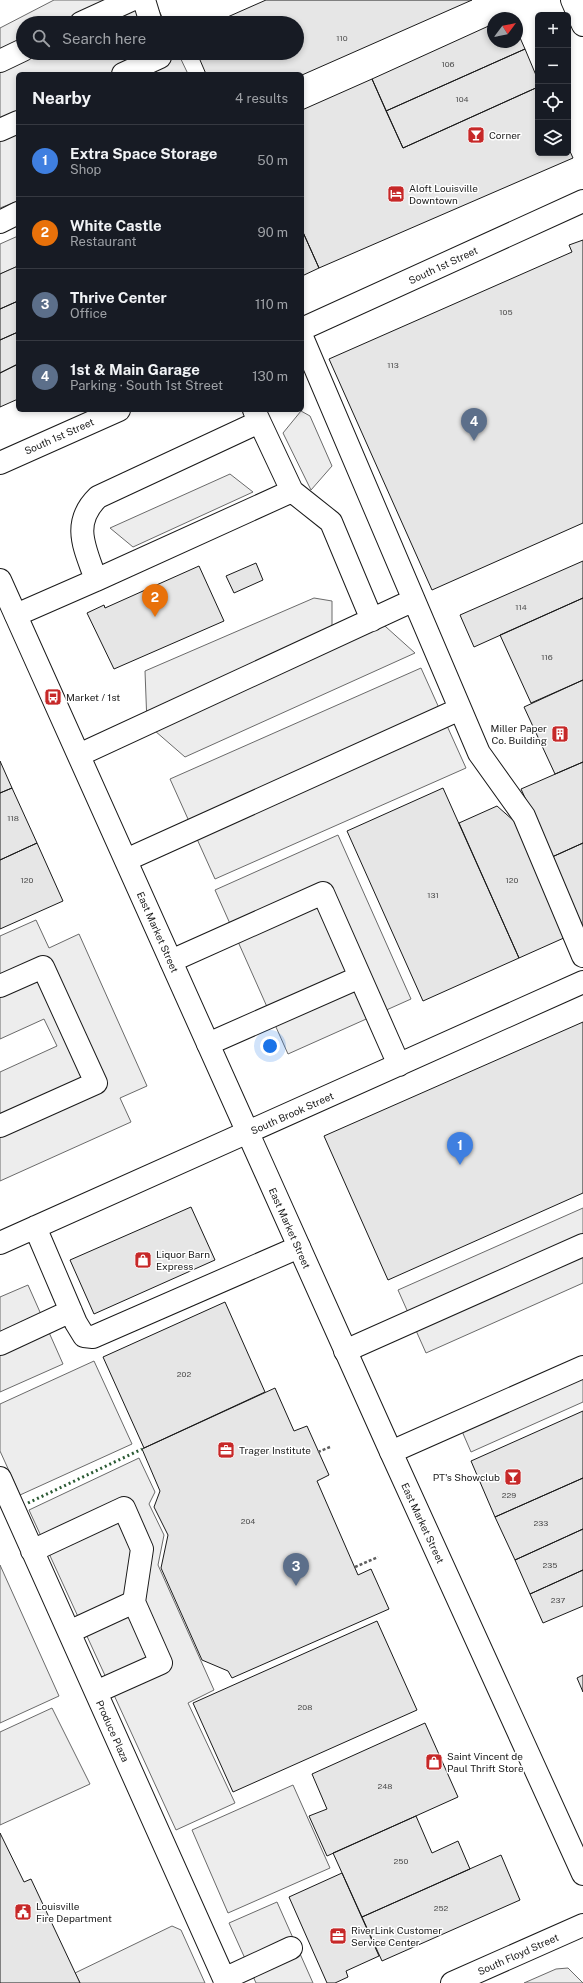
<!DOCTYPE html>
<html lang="en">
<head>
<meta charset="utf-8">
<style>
	body { margin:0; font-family:"Public Sans",sans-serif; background:#242831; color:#f1f3f6 }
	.controls { position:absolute; right:12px; top:12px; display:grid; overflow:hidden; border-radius:6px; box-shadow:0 2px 6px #0003 }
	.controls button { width:36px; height:36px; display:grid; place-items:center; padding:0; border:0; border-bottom:1px solid #363941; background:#171b24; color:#f1f3f6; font:20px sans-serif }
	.compass { position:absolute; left:487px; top:12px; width:36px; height:36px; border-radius:50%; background:#171b24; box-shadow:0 2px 6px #0003; rotate:58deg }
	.you { position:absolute; left:270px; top:1046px; width:14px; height:14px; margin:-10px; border:3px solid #fff; border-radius:50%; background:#1a73e8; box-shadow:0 0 0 6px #1a73e833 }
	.badge { display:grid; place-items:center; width:26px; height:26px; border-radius:50%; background:#c62828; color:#fff; font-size:13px; font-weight:700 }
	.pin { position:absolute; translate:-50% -33px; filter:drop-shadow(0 1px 2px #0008) }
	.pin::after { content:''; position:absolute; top:21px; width:14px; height:12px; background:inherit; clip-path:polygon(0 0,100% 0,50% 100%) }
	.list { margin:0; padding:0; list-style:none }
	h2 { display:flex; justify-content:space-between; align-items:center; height:52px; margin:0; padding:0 16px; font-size:17px }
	h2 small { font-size:13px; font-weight:400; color:#9ea1a6 }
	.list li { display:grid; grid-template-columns:26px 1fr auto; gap:12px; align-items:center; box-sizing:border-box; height:72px; padding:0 16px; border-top:1px solid #363941 }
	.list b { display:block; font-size:15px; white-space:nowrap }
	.list p { margin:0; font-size:13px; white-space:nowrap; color:#9ea1a6 }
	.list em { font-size:13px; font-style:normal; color:#9ea1a6 }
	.icon { flex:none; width:22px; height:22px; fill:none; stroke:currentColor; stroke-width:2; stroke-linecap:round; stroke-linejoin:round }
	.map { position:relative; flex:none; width:583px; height:1983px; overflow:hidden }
	.search { position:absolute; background:#171b24; box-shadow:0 2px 6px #0003; left:16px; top:16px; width:288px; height:44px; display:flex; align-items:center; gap:10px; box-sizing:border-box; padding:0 14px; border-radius:22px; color:#9ea1a6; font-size:15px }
	.panel { position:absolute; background:#171b24; box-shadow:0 2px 6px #0003; left:16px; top:72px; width:288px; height:340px; border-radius:6px }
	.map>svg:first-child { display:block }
</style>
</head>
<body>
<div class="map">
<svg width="583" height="1983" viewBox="0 0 583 1983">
	<rect width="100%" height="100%" fill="#fff"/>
	<path fill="#ededed" stroke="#6a6a6a" d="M54,0H154L165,23H23V53H178L188,74H18V201L0,208V28Z
		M18,236V266L0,274V244Z
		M301,411L310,416L332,466L311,490L283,433Z
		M230,474L253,492L133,547L110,528Z
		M314,598L332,601V638L376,618L415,653L185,757L147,724L145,671Z
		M421,668L466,768L215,879L170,779Z
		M338,835L411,999L288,1054L215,890Z
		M36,920L49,948L79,934L147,1086L120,1098L131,1122L0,1181V1072L57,1046L44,1019L0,1039V936Z
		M583,1208V1283L426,1353L398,1290Z
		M28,1285L63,1364L0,1392V1297Z
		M94,1361L132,1444L20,1495L0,1451V1404Z
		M583,1367V1402L471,1452L458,1422Z
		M139,1458L155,1492L149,1504L164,1535L158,1565L214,1690L188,1703L235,1803L176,1830L29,1510Z
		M0,1565L59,1696L0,1723Z
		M52,1708L90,1784L0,1825V1732Z
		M293,1785L330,1868L228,1913L192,1830Z
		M277,1902L313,1983H256L229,1923Z
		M172,1926L181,1930L205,1983H80L75,1973Z
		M568,1968L583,1983H524L556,1969Z"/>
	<path fill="#e6e6e6" stroke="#1a1a1a" d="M266,0H472L302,75L206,74L197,53H297V23H214Z
		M493,24V42H517V31L525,49L386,111L372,79Z
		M525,49L538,80V87L403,148L386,111Z
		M372,79L403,148L538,87V153H568V147L573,158L319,268L302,230V110Z
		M302,230L319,268L302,276Z
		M583,240V523L432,590L329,359L572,252L569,245Z
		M18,266V301L0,309V274Z
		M18,301V332L0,340V309Z
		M18,332V364L0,373V340Z
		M18,364V399L0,407V373Z
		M583,561V598L474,647L460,615Z
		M256,563L263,580L234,593L226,576Z
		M199,566L224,621L114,669L87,613L104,605L105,608Z
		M583,598V680L531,703L500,635Z
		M583,680V762L555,774L524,707Z
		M0,761L12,788L0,793Z
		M583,762V843L552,857L521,789Z
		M12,788L37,843L0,860V793Z
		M443,788L519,958L423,1001L347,831Z
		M497,806L514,821L566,937L519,958L459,823Z
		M37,843L63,901L0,929V860Z
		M583,843V927L552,857Z
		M583,1022V1193L388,1280L324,1136Z
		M191,1207L215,1260L94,1314L70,1260Z
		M225,1302L265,1392L144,1448L103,1357Z
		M275,1388L294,1431L307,1426L329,1475L317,1481L358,1575L371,1569L389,1609L232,1678L228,1671L202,1660L161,1568L168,1535L154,1507L160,1491L142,1449Z
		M583,1411V1478L495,1517L471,1461Z
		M583,1478V1529L515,1560L495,1517Z
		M583,1529V1570L530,1594L515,1560Z
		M583,1570V1606L543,1623L530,1594Z
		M377,1621L417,1710L233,1792L193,1703Z
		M583,1675V1692L577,1678Z
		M425,1723L458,1797L327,1856L309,1816L327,1809L312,1774Z
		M416,1816L432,1853L458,1841L470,1869L362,1917L333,1853Z
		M0,1833L24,1882L31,1879L80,1983H0Z
		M501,1855L520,1900L382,1961L362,1917Z
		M342,1873L379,1956L346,1971L348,1977L335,1983H327L289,1897Z"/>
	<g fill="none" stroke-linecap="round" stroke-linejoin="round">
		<g stroke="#1a1a1a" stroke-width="24">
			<path id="minor" d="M144,0L151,23
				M81,23L131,0
				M0,61L23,50
				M123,74L160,57L159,53
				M0,130L18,122
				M0,222L18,213
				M302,329L583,201
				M302,337L479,753L524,816L583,956
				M254,410L292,491L331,522L372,620
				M259,422L98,497C70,524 86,550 96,580L292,491
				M0,463L119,410
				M16,615L96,580
				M79,755L414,600
				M126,860L460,709
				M171,961L323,893L399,1065
				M0,986L43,967L96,1083L0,1126
				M208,1044L360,977
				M35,1227L76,1323L84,1336L93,1337L299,1247
				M0,1243L583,982
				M0,1344L71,1311
				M345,1351L583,1245
				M391,1452L583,1367
				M0,1478L226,1983
				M32,1551L124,1508L142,1549L134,1602L69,1632
				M96,1692L161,1663L134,1602
				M224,1979L291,1948
				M452,1983L583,1925"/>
		</g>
		<g stroke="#1a1a1a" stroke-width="24">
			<path id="major" d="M572,0L583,25
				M0,580L391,1452L583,1874"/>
		</g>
		<path stroke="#5f5f5f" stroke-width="2.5" stroke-dasharray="3 2" stroke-linecap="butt" d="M318,1452L330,1447
			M355,1567L378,1557"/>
		<use href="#minor" stroke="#fff" stroke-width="22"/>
		<use href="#major" stroke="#fff" stroke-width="22"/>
		<path stroke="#2b5a34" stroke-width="3" stroke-dasharray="2 3" stroke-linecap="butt" d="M28,1503L142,1449"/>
	</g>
	<defs>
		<g id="bar-square" transform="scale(0.9)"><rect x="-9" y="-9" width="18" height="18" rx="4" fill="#c62828" stroke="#fff"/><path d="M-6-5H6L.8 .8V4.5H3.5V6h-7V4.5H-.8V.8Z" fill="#fff"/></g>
		<g id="hotel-square" transform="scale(0.9)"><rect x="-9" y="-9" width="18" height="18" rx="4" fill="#c62828" stroke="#fff"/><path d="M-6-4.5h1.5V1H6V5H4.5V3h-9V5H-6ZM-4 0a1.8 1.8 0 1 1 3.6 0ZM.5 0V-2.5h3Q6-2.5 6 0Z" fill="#fff"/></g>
		<g id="bus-square" transform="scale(0.9)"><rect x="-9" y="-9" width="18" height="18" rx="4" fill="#c62828" stroke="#fff"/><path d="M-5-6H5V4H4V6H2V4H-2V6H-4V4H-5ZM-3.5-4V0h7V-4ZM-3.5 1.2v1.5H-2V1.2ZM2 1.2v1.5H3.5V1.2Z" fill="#fff"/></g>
		<g id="building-square" transform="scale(0.9)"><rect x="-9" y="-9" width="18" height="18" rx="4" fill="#c62828" stroke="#fff"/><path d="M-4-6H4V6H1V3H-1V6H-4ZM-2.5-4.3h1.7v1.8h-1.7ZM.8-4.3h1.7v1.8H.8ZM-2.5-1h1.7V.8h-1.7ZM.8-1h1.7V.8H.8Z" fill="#fff"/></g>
		<g id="shop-square" transform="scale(0.9)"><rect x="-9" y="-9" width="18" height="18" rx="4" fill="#c62828" stroke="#fff"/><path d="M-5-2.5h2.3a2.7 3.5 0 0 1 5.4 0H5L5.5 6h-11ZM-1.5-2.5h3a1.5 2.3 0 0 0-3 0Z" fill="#fff"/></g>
		<g id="office-square" transform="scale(0.9)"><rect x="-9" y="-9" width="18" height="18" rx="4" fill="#c62828" stroke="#fff"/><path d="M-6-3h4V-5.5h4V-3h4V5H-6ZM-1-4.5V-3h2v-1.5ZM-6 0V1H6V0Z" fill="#fff"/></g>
		<g id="civic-square" transform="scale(0.9)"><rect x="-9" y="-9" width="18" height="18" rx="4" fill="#c62828" stroke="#fff"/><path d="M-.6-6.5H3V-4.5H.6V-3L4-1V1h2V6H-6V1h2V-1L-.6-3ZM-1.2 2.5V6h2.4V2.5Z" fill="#fff"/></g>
	</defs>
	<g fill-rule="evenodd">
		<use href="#bar-square" x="476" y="135"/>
		<use href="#hotel-square" x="396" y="194"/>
		<use href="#bus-square" x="53" y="697"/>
		<use href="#building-square" x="560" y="734"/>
		<use href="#shop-square" x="143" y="1260"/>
		<use href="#office-square" x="226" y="1450"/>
		<use href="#bar-square" x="513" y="1477"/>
		<use href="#shop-square" x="434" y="1762"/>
		<use href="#civic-square" x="23" y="1912"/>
		<use href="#office-square" x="338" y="1936"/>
	</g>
	<g text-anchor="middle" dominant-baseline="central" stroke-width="3" stroke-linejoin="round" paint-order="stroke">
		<g font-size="8" fill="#4d4d4d">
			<text x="342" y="38">110</text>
			<text x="448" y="64">106</text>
			<text x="462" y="99">104</text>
			<text x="506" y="312">105</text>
			<text x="393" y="365">113</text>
			<text x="521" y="607">114</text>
			<text x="547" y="657">116</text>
			<text x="13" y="818">118</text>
			<text x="27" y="880">120</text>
			<text x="512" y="880">120</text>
			<text x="433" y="895">131</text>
			<text x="184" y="1374">202</text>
			<text x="509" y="1495">229</text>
			<text x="248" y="1521">204</text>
			<text x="541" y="1523">233</text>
			<text x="550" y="1565">235</text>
			<text x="558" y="1600">237</text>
			<text x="305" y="1707">208</text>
			<text x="385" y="1786">248</text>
			<text x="401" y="1861">250</text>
			<text x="441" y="1908">252</text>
		</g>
		<g font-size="10" fill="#1a1a1a" stroke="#fff" text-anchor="start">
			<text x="489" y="135">Corner</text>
			<text x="409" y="188">Aloft Louisville<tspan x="409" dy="12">Downtown</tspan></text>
			<text x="66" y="697">Market / 1st</text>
			<text x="547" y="728" text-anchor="end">Miller Paper<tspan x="547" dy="12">Co. Building</tspan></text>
			<text x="156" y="1254">Liquor Barn<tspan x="156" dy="12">Express</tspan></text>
			<text x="239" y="1450">Trager Institute</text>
			<text x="500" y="1477" text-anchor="end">PT's Showclub</text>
			<text x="447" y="1756">Saint Vincent de<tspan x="447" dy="12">Paul Thrift Store</tspan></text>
			<text x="36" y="1906">Louisville<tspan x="36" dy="12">Fire Department</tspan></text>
			<text x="351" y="1930">RiverLink Customer<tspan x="351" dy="12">Service Center</tspan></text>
		</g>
		<g font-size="10" fill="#1a1a1a" stroke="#fff">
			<text transform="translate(443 265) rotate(-25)">South 1st Street</text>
			<text transform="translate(59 436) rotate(-24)">South 1st Street</text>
			<text transform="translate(158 932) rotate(66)">East Market Street</text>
			<text transform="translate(292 1113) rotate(-24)">South Brook Street</text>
			<text transform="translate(290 1228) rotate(66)">East Market Street</text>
			<text transform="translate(423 1523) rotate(65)">East Market Street</text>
			<text transform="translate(113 1731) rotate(66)">Produce Plaza</text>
			<text transform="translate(518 1954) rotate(-24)">South Floyd Street</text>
		</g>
	</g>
</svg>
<div class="controls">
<button>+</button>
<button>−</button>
<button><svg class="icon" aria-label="locate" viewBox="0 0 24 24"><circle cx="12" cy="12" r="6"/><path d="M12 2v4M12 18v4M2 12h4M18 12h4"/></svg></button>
<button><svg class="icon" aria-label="layers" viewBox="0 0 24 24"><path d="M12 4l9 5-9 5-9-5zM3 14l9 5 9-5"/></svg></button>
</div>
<svg class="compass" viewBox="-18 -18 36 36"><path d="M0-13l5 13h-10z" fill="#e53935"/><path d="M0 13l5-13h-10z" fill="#9ea1a6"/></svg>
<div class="you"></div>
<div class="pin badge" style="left:460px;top:1165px;background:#3f7fe0">1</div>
<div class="pin badge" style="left:155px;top:617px;background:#e8710a">2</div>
<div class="pin badge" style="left:296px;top:1586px;background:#5c6f8a">3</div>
<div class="pin badge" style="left:474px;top:441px;background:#5c6f8a">4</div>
<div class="search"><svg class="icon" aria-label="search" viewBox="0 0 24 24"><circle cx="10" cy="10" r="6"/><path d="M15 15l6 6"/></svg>Search here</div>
<section class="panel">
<h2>Nearby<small>4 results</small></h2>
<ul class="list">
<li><span class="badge" style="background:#3f7fe0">1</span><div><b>Extra Space Storage</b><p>Shop</p></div><em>50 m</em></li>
<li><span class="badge" style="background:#e8710a">2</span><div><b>White Castle</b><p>Restaurant</p></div><em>90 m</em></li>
<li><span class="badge" style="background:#5c6f8a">3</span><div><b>Thrive Center</b><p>Office</p></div><em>110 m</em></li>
<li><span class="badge" style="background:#5c6f8a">4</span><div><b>1st &amp; Main Garage</b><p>Parking · South 1st Street</p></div><em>130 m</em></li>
</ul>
</section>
</div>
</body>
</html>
